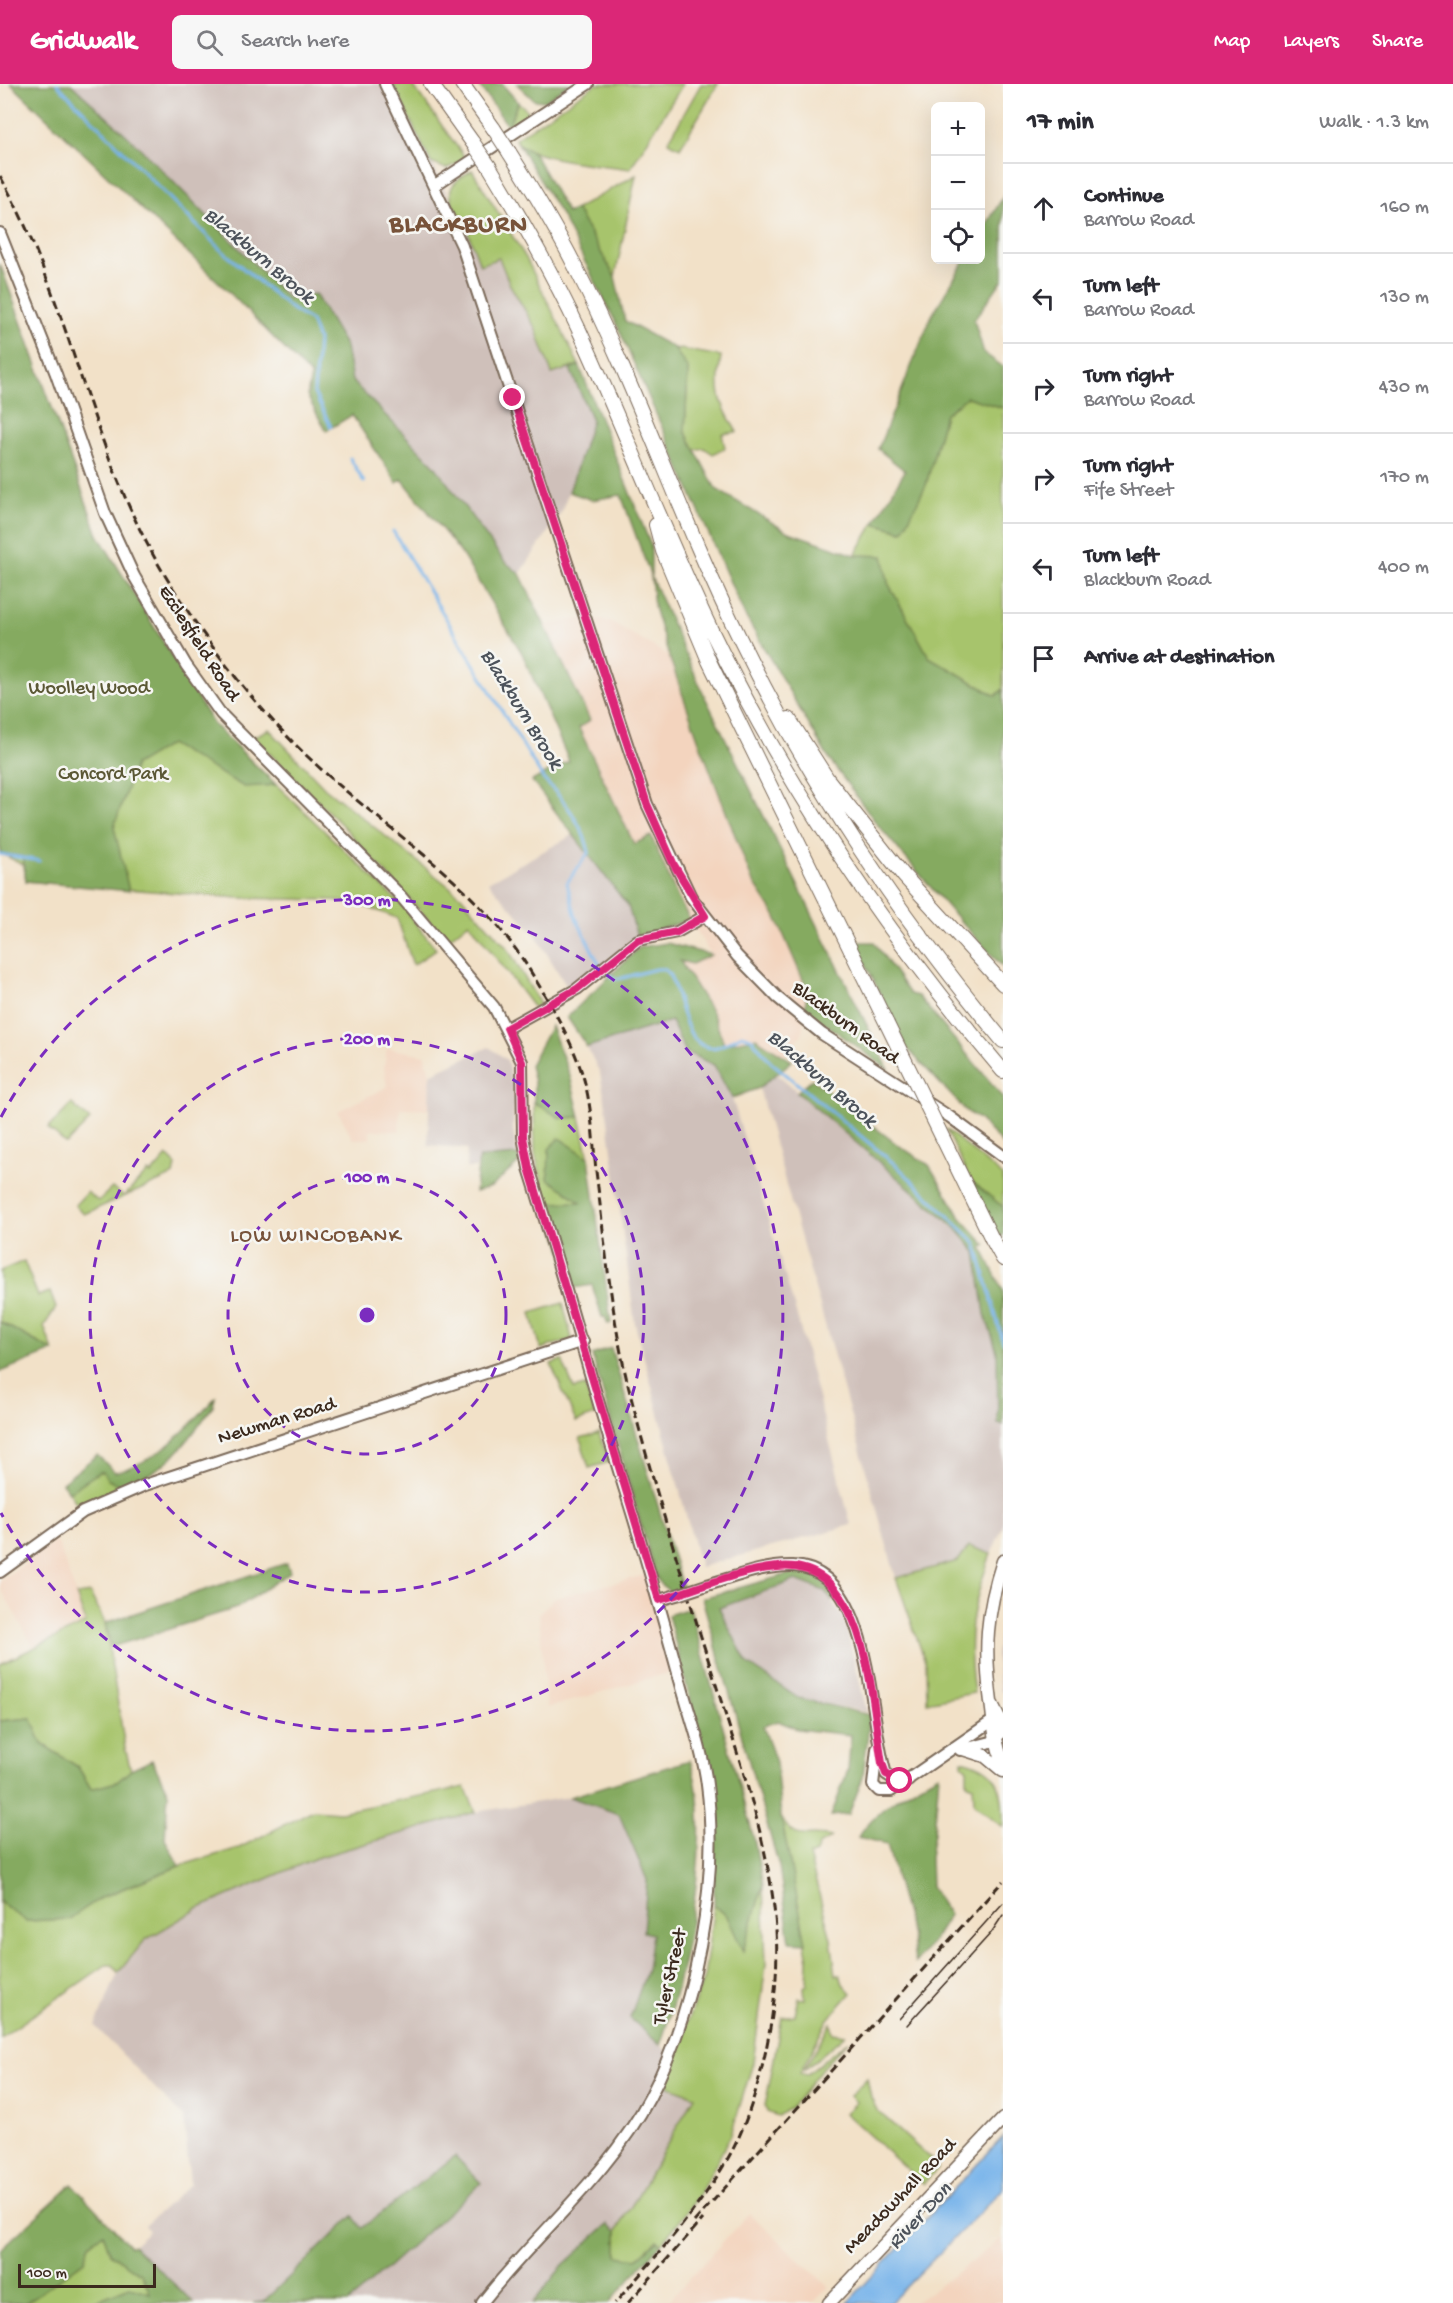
<!DOCTYPE html>
<html lang="en">
<head>
<meta charset="utf-8">
<style>
	body { margin:0; font-family:"Gochi Hand",sans-serif; background:#f7f7f7; color:#2b2b33 }
	.controls { position:absolute; right:18px; top:18px; display:grid; overflow:hidden; border-radius:9px; box-shadow:0 6px 24px #0002 }
	.controls button { width:54px; height:54px; display:grid; place-items:center; padding:0; border:0; border-bottom:2px solid #e1e1e2; background:#fff; color:#2b2b33; font:30px sans-serif }
	.scale { position:absolute; left:18px; bottom:15px; width:138px; box-sizing:border-box; padding-left:6px; border:3px solid #3b2a1e; border-top:0; font-size:16px; line-height:21px; white-space:nowrap; color:#3b2a1e; -webkit-text-stroke:4px #f6f6f2; paint-order:stroke }
	.stop { position:absolute; width:18px; height:18px; margin:-14px; border:4px solid #db2777; border-radius:50%; background:#fff }
	.stop.end { background:#db2777; border-color:#fff; box-shadow:0 2px 6px #0008 }
	.list { margin:0; padding:0; list-style:none }
	h2 { display:flex; justify-content:space-between; align-items:center; height:78px; margin:0; padding:0 24px; font-size:26px }
	h2 small { font-size:20px; font-weight:400; color:#7c7c81 }
	.list li { display:grid; grid-template-columns:39px 1fr auto; gap:18px; align-items:center; box-sizing:border-box; height:90px; padding:0 24px; border-top:2px solid #e1e1e2 }
	.list b { display:block; font-size:22px; white-space:nowrap }
	.list p { margin:0; font-size:20px; white-space:nowrap; color:#7c7c81 }
	.list em { font-size:20px; font-style:normal; color:#7c7c81 }
	.icon { flex:none; width:33px; height:33px; fill:none; stroke:currentColor; stroke-width:2; stroke-linecap:round; stroke-linejoin:round }
	.map { position:relative; flex:none; width:1003px; height:2219px; overflow:hidden }
	header { display:flex; align-items:center; gap:36px; box-sizing:border-box; height:84px; padding:0 30px; background:#db2777; color:#fff }
	header strong { font-size:28px }
	nav { display:flex; gap:33px; margin-inline-start:auto; font-size:21px }
	.search { width:420px; height:54px; background:#f7f7f7; display:flex; align-items:center; gap:15px; box-sizing:border-box; padding:0 21px; border-radius:9px; color:#7c7c81; font-size:22px }
	main { display:flex }
	aside { flex:1; background:#fff }
	.map>svg:first-child { display:block }
</style>
</head>
<body>
<header>
<strong>Gridwalk</strong>
<div class="search"><svg class="icon" aria-label="search" viewBox="0 0 24 24"><circle cx="10" cy="10" r="6"/><path d="M15 15l6 6"/></svg>Search here</div>
<nav><a>Map</a><a>Layers</a><a>Share</a></nav>
</header>
<main>
<div class="map">
<svg width="1003" height="2219" viewBox="0 0 1003 2219">
	<rect width="100%" height="100%" fill="#f6f6f2"/>
	<filter id="ink" filterUnits="userSpaceOnUse"><feTurbulence type="fractalNoise" baseFrequency=".0167" numOctaves="2"/><feDisplacementMap in="SourceGraphic" scale="12" xChannelSelector="R" yChannelSelector="G"/><feConvolveMatrix kernelMatrix="1 2 1 2 8 2 1 2 1" color-interpolation-filters="sRGB"/></filter>
	<filter id="wash" filterUnits="userSpaceOnUse"><feTurbulence type="fractalNoise" baseFrequency=".008" numOctaves="4" result="noise"/><feDisplacementMap in="SourceGraphic" scale="24" xChannelSelector="R" yChannelSelector="G"/><feGaussianBlur stdDeviation="1.35" result="paint"/><feColorMatrix in="noise" values="0 0 0 0 0 0 0 0 0 0 0 0 0 0 0 0 0 1.4 0 .05"/><feComposite in="paint" operator="in"/></filter>
	<g filter="url(#wash)">
		<rect width="100%" height="100%" fill="#f2e1c8"/>
		<path fill="#f3d4be" d="M579,535L610,537L669,572L752,796L775,831L807,905L802,950L784,972L756,954L724,960L713,930L679,876L692,880L710,870L678,814L651,752L634,760L579,643L590,636L545,541Z
			M387,964L425,971L430,990L429,1025L400,1024L399,1047L370,1046V1055H353L338,1027L387,1003L384,983Z
			M54,1458L58,1459L86,1539L34,1564L0,1503V1497Z
			M645,1491L671,1588L547,1624L539,1529L555,1514Z
			M749,2129L829,2203L813,2219H667Z
			M1003,2154V2219H913L928,2210Z"/>
		<path fill="#cfc0ba" d="M71,0H393L458,132L462,131L480,181L499,174L510,201L535,243L552,289L570,285L592,336L562,427L520,490L504,477L435,382L352,297L346,263L288,214L134,58Z
			M573,751L628,822L637,852L570,908L535,850L488,798Z
			M671,937L686,968L714,981L732,1014L797,1232L851,1441L700,1483L635,1240L606,1022L600,989L587,963Z
			M489,963L507,976L514,1008L513,1046L517,1071L479,1074L476,1084H466L467,1065L428,1061L430,990Z
			M776,989L956,1144L976,1168L985,1230L997,1268L998,1339L1003,1341V1443L991,1470L969,1462L959,1477L896,1494L759,1004Z
			M796,1496L824,1506L844,1535L867,1628L798,1614L747,1579L719,1524Z
			M1003,1523V1607L1000,1608L996,1571Z
			M570,1713L619,1730L647,1796L643,1847L652,1850L647,1886L630,1934L674,1973L667,2002L696,2012L617,2147L607,2140L563,2181L533,2219H348L480,2099L455,2073L362,2144L353,2133L263,2218L194,2219L133,2161L149,2147L145,2141L190,2100L184,2034L95,1942L118,1889L145,1856L197,1825L316,1774L476,1728Z"/>
		<path fill="#a7c46c" stroke="#717745" stroke-width="1.5" d="M393,0H412L466,75L446,85L431,79Z
			M596,0H683L630,85C605,81 529,77 515,55Z
			M701,0H718L680,64L668,58Z
			M518,18L528,27L527,33L508,42Z
			M472,86L526,174L579,281L552,290L535,243L510,201L499,174L480,181L462,132H458C445,106 448,101 472,86Z
			M636,91L615,193L576,125Z
			M0,180L98,451L213,640L411,830L409,831L436,865L413,881L397,834L367,823L334,816L239,814L26,797L24,781L0,769Z
			M674,264L721,272C716,307 718,317 737,348L722,350L725,364L713,370L704,364L695,366L685,347L688,286Z
			M967,313L1003,324V605L996,612L929,573L888,499L883,472L855,471L874,439L902,447L926,401L945,330Z
			M269,645L325,704L461,812L508,865L540,920L534,924L469,838L447,856L341,740L253,653Z
			M534,1018L560,1034L580,1033L589,1074L559,1054L582,1118L547,1119L535,1070Z
			M72,1020L90,1036L66,1060L48,1044Z
			M946,1045L1003,1092V1123L970,1096Z
			M167,1072L176,1081L174,1091L84,1130L75,1121L87,1108L98,1117L112,1104L124,1112L148,1088L151,1090Z
			M24,1177L38,1212L50,1208L56,1224L44,1242L53,1267L0,1238V1187Z
			M563,1219L572,1255L541,1265L531,1229Z
			M562,1276L574,1305L585,1302L595,1331L576,1338L551,1280Z
			M599,1349L609,1378L589,1384L580,1354Z
			M99,1388H103L108,1396L123,1402L77,1420L69,1408Z
			M969,1462L991,1470C971,1525 966,1551 974,1609L927,1618L926,1580L896,1494L958,1477Z
			M90,1509L105,1539L125,1664L131,1686L117,1698L91,1705L78,1683L42,1660L31,1634L0,1637V1580L86,1539L76,1511Z
			M962,1676C1002,1685 1003,1707 1003,1743L974,1719L973,1702L967,1699V1685L962,1680Z
			M465,1703L476,1728L316,1774L197,1825L145,1856L118,1889L113,1881H106L0,1954V1818L26,1837L69,1835L102,1813L179,1782L239,1764L313,1726L340,1728Z
			M781,1733C796,1761 807,1747 831,1753L819,1761L816,1769L809,1772L831,1855L836,1891H840L843,1900L851,1909L828,1935L800,1989L806,1991L849,1956L822,1984L793,2022L778,2032L767,2028L765,2022L782,1933L795,1931L799,1914L805,1915L804,1903L807,1900L808,1876Z
			M763,1802L766,1880L753,1979L731,2051L698,2113L661,2160L657,2156L637,2175L617,2172V2147L695,2012L667,2002L674,1973L704,1893L714,1821L727,1832L743,1866Z
			M831,1939L833,1949L845,1951L803,1987Z
			M867,1994L871,2014L877,2026L937,2081L938,2084L923,2100L845,2029L856,2018L850,2012Z
			M103,2148L110,2169L142,2191L151,2210L130,2203L90,2219H25L84,2177L90,2160Z"/>
		<path fill="#85aa60" stroke="#606a3f" stroke-width="1.5" d="M11,0H71L134,58L288,214L315,210L346,263L352,297L435,382L504,477L520,490L590,636L579,644L634,760L651,752L678,814L690,836L637,852L628,822L532,697L569,677L522,569L461,469L402,395L397,399L352,331L326,347L307,312L311,292L231,210Z
			M478,0H502L518,18L508,42Z
			M517,0H569L545,17L534,16Z
			M519,61L534,69L567,129L576,125L615,193L625,237L674,264L688,285L685,347L716,405L786,447L855,471L883,472L888,499L929,573L996,612L1003,605V883L951,827L877,740L829,675L744,530L617,241L561,131Z
			M1003,113V195L974,236L984,269L1003,283V324L967,313L945,330L926,401L903,447L874,439L905,387L878,365L931,233L965,176H980L981,150Z
			M0,180L98,451L213,640L276,701L244,703L170,660L135,681L114,743L129,807L26,797L23,773L0,769Z
			M579,281L651,462V493L706,615L889,986L805,925L807,905L775,831L752,796L700,660L669,572L654,523L651,493L621,411L592,416L569,408L592,336L570,285Z
			M855,858H874L910,910L918,912L1003,1013V1061L979,1035L966,1027L906,963Z
			M667,859L711,871L692,880L680,877L713,930L724,960L756,954L792,977L759,1004L732,1014L714,981L686,968L671,937L587,963L567,933L640,863Z
			M551,942L570,992L580,1033L560,1034L534,1018V998L530,981Z
			M812,995L898,1061L929,1081L961,1134L986,1161L982,1164L1003,1207V1341L998,1340L997,1268L985,1230L976,1168L956,1144L797,1008Z
			M559,1054L589,1074L611,1239L608,1240L605,1233H602L592,1201L574,1204L547,1119L581,1118L548,1095L549,1065Z
			M517,1071L521,1077L491,1103L475,1108L479,1074Z
			M970,1096L1003,1123V1151L1000,1154Z
			M0,1238L53,1267L0,1288Z
			M611,1264L683,1506L671,1508L660,1500L655,1489L592,1271Z
			M215,1314L213,1322C186,1360 169,1386 123,1402L108,1396L103,1388H99L69,1408L62,1399L97,1371L115,1388C159,1378 186,1345 215,1314Z
			M287,1479L290,1488L237,1524L111,1563L105,1539Z
			M796,1488L817,1492L836,1512L832,1517L825,1507L796,1496L719,1524L747,1579L798,1614L870,1631L863,1693L849,1730L831,1732L848,1686L851,1651L797,1645L778,1637L763,1642L776,1678L781,1733L806,1859L790,1858L779,1782L702,1514Z
			M690,1524L754,1755L763,1802L743,1867L727,1832L714,1821V1753L710,1691L668,1531Z
			M31,1634L42,1660L78,1683L91,1705L117,1698L131,1686L152,1676L168,1709L165,1755L179,1782L102,1813L69,1835L26,1837L0,1818V1637Z
			M690,1676C715,1749 685,1889 660,1961L630,1934L647,1886L652,1850L643,1848L647,1796L619,1730L570,1713Z
			M939,1690L934,1749L930,1773L931,1803L949,1831L933,1857L915,1879L912,1853L887,1760L858,1753C876,1724 910,1706 939,1690Z
			M455,2072L481,2099L348,2219H253L263,2218L353,2132L362,2144Z
			M72,2100L130,2162L133,2161L194,2219H90L130,2203L150,2209L142,2191L110,2169L103,2149L90,2160L84,2177L39,2210L25,2219H0V2166Z
			M608,2140L617,2147V2172L637,2175L657,2156L661,2160L609,2219H533L563,2181Z"/>
		<path fill="#78b4ea" stroke="#5a6f84" stroke-width="1.5" d="M1003,2053V2105L890,2219H847Z"/>
		<g fill="none" stroke-linecap="round" stroke-linejoin="round">
			<path stroke="#78b4ea" stroke-width="3" d="M57,0L220,165L293,226L311,237L318,256L314,309L331,343
				M350,374L364,398
				M393,447L544,696C564,715 583,741 589,768L567,799L576,834L600,882
				M0,770L40,777
				M605,886L615,895C628,895 655,882 663,885C682,892 678,971 717,963C725,961 734,955 742,951L751,954L771,978L897,1082L976,1159L1003,1258"/>
		</g>
	</g>
	<g filter="url(#ink)">
		<g fill="none" stroke-linecap="round" stroke-linejoin="round">
			<g stroke="#7b6a5a" stroke-width="14">
				<path id="secondary" d="M385,0L462,162L647,720L691,813L737,872L778,914L822,950L950,1033L1003,1072
					M435,101L588,0
					M0,149L56,290L105,429L134,492L186,581L221,630L398,809L494,923L522,978L523,1053L529,1084C564,1194 593,1305 628,1416C647,1477 664,1538 681,1600C690,1633 703,1667 707,1701C720,1799 695,1926 650,2013C608,2093 536,2149 482,2219
					M507,944L577,905L638,856L677,848L705,832
					M0,1488L83,1428L145,1401L583,1257
					M707,1501C735,1493 764,1481 793,1482C874,1485 868,1636 886,1690L894,1695L908,1697
					M659,1516L680,1510
					M877,1665L873,1701L879,1707H891L998,1633
					M960,1666L991,1658L1003,1648"/>
			</g>
			<g stroke="#7b6a5a" stroke-width="15">
				<path id="primary" d="M1003,1477C986,1529 984,1565 991,1618C994,1639 994,1657 1003,1677
					M992,1620L1003,1642
					M963,1665L985,1672L1003,1687
					M829,2219L1003,2035"/>
			</g>
			<g stroke="#7b6a5a" stroke-width="16">
				<path id="highway" d="M431,0L473,59
					M462,0L494,45
					M509,68C533,106 556,144 576,184C637,304 680,433 740,555C812,703 898,830 1003,957
					M489,82C522,136 553,190 580,248C625,346 664,448 711,546C788,706 888,852 1003,987
					M656,441L663,467L709,577L887,940
					M789,635L828,696L904,792L1003,900
					M992,1155L1003,1175"/>
			</g>
			<use href="#secondary" stroke="#fff" stroke-width="10"/>
			<use href="#primary" stroke="#fff" stroke-width="12"/>
			<use href="#highway" stroke="#fff" stroke-width="14"/>
			<path stroke="#3b2a1e" stroke-width="1.5" d="M899,1935L1003,1819
				M907,1941L991,1849L1003,1831"/>
			<path stroke="#3b2a1e" stroke-width="3" stroke-dasharray="9 4.5" stroke-linecap="butt" d="M0,92C73,221 90,375 171,501C216,573 268,639 331,694C402,757 478,803 529,885C550,919 571,954 583,992C592,1022 593,1056 596,1087C605,1159 611,1230 628,1301C655,1410 690,1517 723,1623C750,1711 782,1800 776,1893C773,1946 757,2020 732,2067C701,2124 657,2171 615,2219
				M694,2138L1003,1797
				M628,2219L703,2135"/>
			<g stroke="#7b6a5a" stroke-width="14" stroke-linecap="butt">
				<path id="secondary-bridge" d="M680,1510L707,1501"/>
			</g>
			<g stroke="#7b6a5a" stroke-width="16" stroke-linecap="butt">
				<path id="highway-bridge" d="M494,45L509,68
					M473,59L489,82
					M887,940L992,1155"/>
			</g>
			<use href="#secondary-bridge" stroke="#fff" stroke-width="10"/>
			<use href="#highway-bridge" stroke="#fff" stroke-width="14"/>
		</g>
	</g>
	<g fill="none" stroke-linecap="round" stroke-linejoin="round" filter="url(#ink)">
		<path stroke="#db2777" stroke-width="8" d="M513,314L647,720L674,781L705,832L677,848L638,856L577,905L507,944L522,978L523,1053L529,1084L659,1516C698,1505 737,1486 778,1483C869,1474 871,1617 882,1679L886,1690L900,1697"/>
	</g>
	<g fill="none" stroke="#7b2cbf" stroke-width="3" stroke-dasharray="10 8">
		<circle cx="367" cy="1231" r="139"/>
		<circle cx="367" cy="1231" r="277"/>
		<path d="M1 1033A416 416 0 1 1 1 1429"/>
	</g>
	<g text-anchor="middle" dominant-baseline="central" stroke-width="5" stroke-linejoin="round" paint-order="stroke">
		<g font-size="20" fill="#3b2a1e" stroke="#f6f6f2">
			<text transform="translate(198 560) rotate(57)">Ecclesfield Road</text>
			<text transform="translate(845 940) rotate(36)">Blackburn Road</text>
			<text transform="translate(277 1338) rotate(-17)">Newman Road</text>
			<text transform="translate(671 1893) rotate(-77)">Tyler Street</text>
			<text transform="translate(901 2113) rotate(-46)">Meadowhall Road</text>
		</g>
		<g font-size="20" fill="#5b5835" stroke="#f6f6f2">
			<text x="89" y="605">Woolley Wood</text>
			<text x="113" y="691">Concord Park</text>
		</g>
		<g font-size="21" font-style="italic" fill="#4d535b" stroke="#f6f6f2">
			<text transform="translate(258 173) rotate(40)">Blackburn Brook</text>
			<text transform="translate(520 626) rotate(58)">Blackburn Brook</text>
			<text transform="translate(821 996) rotate(41)">Blackburn Brook</text>
			<text transform="translate(921 2133) rotate(-47)">River Don</text>
		</g>
		<g font-size="21" letter-spacing="1.5" fill="#78533a" stroke="#f6f6f2">
			<text x="316" y="1153">LOW WINCOBANK</text>
		</g>
		<g font-size="26" font-weight="bold" letter-spacing="1.5" fill="#78533a" stroke="#f6f6f2">
			<text x="459" y="142">BLACKBURN</text>
		</g>
	</g>
	<circle cx="367" cy="1231" r="9" fill="#7b2cbf" stroke="#f6f6f2" stroke-width="3"/>
	<g font-size="18" text-anchor="middle" font-weight="bold" fill="#7b2cbf" stroke="#f6f6f2" stroke-width="5" stroke-linejoin="round" paint-order="stroke">
		<text x="367" y="821">300 m</text>
		<text x="367" y="960">200 m</text>
		<text x="367" y="1098">100 m</text>
	</g>
</svg>
<div class="controls">
<button>+</button>
<button>−</button>
<button><svg class="icon" aria-label="locate" viewBox="0 0 24 24"><circle cx="12" cy="12" r="6"/><path d="M12 2v4M12 18v4M2 12h4M18 12h4"/></svg></button>
</div>
<div class="scale">100 m</div>
<div class="stop" style="left:900px;top:1697px"></div>
<div class="stop end" style="left:513px;top:314px"></div>
</div>
<aside>
<h2>17 min<small>Walk · 1.3 km</small></h2>
<ul class="list">
<li><svg class="icon" aria-label="ahead" viewBox="0 0 24 24"><path d="M12 20V5M6 11l6-6 6 6"/></svg><div><b>Continue</b><p>Barrow Road</p></div><em>160 m</em></li>
<li><svg class="icon" aria-label="left" viewBox="0 0 24 24"><path d="M17 20v-9H6M10 6l-5 5 5 5"/></svg><div><b>Turn left</b><p>Barrow Road</p></div><em>130 m</em></li>
<li><svg class="icon" aria-label="right" viewBox="0 0 24 24"><path d="M7 20v-9h11M14 6l5 5-5 5"/></svg><div><b>Turn right</b><p>Barrow Road</p></div><em>430 m</em></li>
<li><svg class="icon" aria-label="right" viewBox="0 0 24 24"><path d="M7 20v-9h11M14 6l5 5-5 5"/></svg><div><b>Turn right</b><p>Fife Street</p></div><em>170 m</em></li>
<li><svg class="icon" aria-label="left" viewBox="0 0 24 24"><path d="M17 20v-9H6M10 6l-5 5 5 5"/></svg><div><b>Turn left</b><p>Blackburn Road</p></div><em>400 m</em></li>
<li><svg class="icon" aria-label="arrive" viewBox="0 0 24 24"><path d="M6 21V4h12l-3 4 3 4H6"/></svg><div><b>Arrive at destination</b></div></li>
</ul>
</aside>
</main>
</body>
</html>
